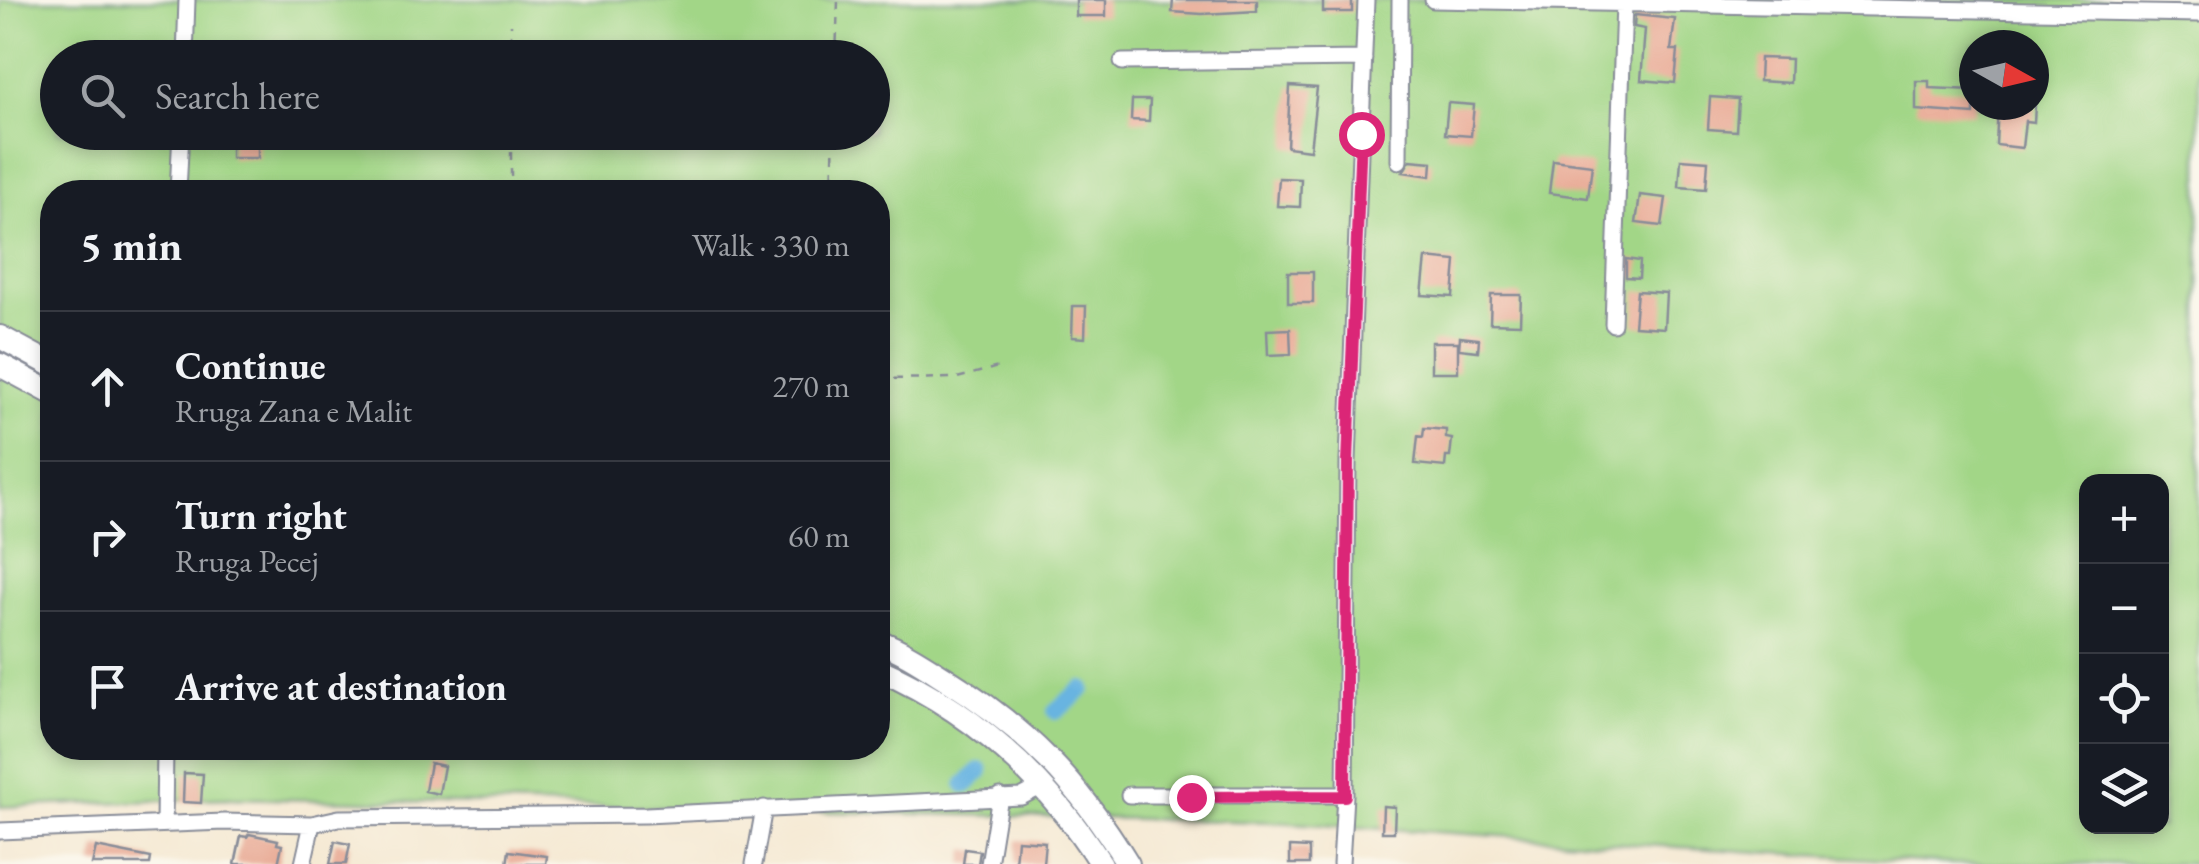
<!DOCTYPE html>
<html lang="en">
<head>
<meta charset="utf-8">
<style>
	body { margin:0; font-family:"EB Garamond",serif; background:#242831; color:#f1f3f6 }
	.controls { position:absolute; right:30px; bottom:30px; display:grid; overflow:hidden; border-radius:20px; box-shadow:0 5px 15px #0003 }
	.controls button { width:90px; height:90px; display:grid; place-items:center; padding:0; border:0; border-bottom:2px solid #363941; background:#171b24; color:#f1f3f6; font:50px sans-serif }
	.compass { position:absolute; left:1959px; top:30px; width:90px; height:90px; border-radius:50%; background:#171b24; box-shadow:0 5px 15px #0003; rotate:98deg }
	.stop { position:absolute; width:30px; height:30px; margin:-22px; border:8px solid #db2777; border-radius:50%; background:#fff }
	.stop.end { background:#db2777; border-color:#fff; box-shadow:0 2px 10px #0008 }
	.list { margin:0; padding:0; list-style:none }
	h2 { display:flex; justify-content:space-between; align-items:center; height:130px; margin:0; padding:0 40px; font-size:42px }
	h2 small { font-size:32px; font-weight:400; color:#9ea1a6 }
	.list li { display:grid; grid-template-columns:65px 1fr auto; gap:30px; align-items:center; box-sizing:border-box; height:150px; padding:0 40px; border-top:2px solid #363941 }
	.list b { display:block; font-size:38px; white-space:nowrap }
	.list p { margin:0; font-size:32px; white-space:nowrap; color:#9ea1a6 }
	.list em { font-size:32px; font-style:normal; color:#9ea1a6 }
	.icon { flex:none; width:55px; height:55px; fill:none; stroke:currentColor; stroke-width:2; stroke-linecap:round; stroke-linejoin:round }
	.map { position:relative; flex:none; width:2199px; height:864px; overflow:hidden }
	.search { position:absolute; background:#171b24; box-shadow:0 5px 15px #0003; left:40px; top:40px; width:850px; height:110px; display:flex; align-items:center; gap:25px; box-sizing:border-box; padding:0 35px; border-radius:55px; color:#9ea1a6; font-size:38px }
	.panel { position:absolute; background:#171b24; box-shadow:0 5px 15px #0003; left:40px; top:180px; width:850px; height:580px; border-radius:40px }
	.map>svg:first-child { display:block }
</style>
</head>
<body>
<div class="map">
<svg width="2199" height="864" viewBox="0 0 2199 864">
	<rect width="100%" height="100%" fill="#fbf7ec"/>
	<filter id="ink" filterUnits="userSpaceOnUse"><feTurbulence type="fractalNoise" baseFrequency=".01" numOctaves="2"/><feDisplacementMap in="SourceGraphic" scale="20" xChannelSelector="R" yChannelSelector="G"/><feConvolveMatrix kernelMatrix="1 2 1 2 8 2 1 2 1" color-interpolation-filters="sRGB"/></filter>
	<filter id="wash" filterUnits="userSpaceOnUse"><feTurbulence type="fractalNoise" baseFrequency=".0048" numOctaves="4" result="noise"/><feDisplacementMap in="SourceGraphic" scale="40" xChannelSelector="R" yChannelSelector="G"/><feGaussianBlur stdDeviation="2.25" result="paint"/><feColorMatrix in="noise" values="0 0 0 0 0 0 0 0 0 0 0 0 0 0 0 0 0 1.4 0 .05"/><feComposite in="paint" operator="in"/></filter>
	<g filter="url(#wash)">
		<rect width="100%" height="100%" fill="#f5e9d3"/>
		<path fill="#a2d687" stroke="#5e8272" stroke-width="2.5" fill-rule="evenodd" d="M0,0H2199V864H1954L1274,822L228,798L0,807ZM1974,45H2034V105H1974ZM58,58H872V132H58ZM52,192H878V748H52ZM2086,482H2162V826H2086Z"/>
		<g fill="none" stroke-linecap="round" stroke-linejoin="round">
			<path stroke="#67b4e1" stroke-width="18" d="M1056,711L1082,689
				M965,785L980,771"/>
		</g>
		<g id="blocks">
			<path fill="#e9ac97" d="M1076,0H1106V16H1076Z
				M1173,0H1257V11L1202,14L1172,12Z
				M1323,0H1352V12H1323Z
				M1635,15L1675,19L1671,50H1678L1675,83L1641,80L1645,29L1634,27Z
				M1760,58L1791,59L1790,83L1759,81Z
				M1916,81H1929V88L1974,90V114L1916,110Z
				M1290,86L1317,88L1310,150L1287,147Z
				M1710,97L1738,99L1736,131L1708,129Z
				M1132,100H1150L1149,121L1131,120Z
				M1448,103L1474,105L1471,136L1445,134Z
				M1998,105H2035L2034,122L2025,121L2022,148L1996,145Z
				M231,132H258V158H231Z
				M1681,159L1708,161L1706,189L1679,187Z
				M1410,160L1432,162L1431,176L1403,172Z
				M1553,160L1592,165L1588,198L1549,193Z
				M1279,178L1301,179L1300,207L1277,206Z
				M1640,195L1666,198L1662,226L1636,223Z
				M1426,258L1456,261L1453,297L1422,295Z
				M1626,259L1640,261L1639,278L1626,277Z
				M1288,272H1313V303H1288Z
				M1637,291L1666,293L1664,328L1634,326Z
				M1491,295H1521L1520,324L1490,323Z
				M1073,306H1086L1085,338L1072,337Z
				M1290,329L1291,354L1268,355L1267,330Z
				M1460,337L1479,339L1478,351L1459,349Z
				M1431,342H1458V372H1431Z
				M1424,428L1446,430V438L1452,439L1450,457H1446L1445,467L1415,464L1418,436L1423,437Z
				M430,763L444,766L439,794L425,791Z
				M184,773L203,774L201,803L183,802Z
				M1383,806L1395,807L1394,832H1382Z
				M249,834L278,840L277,844L282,845L278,864H235L241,836L247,837Z
				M1017,840L1045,842L1043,864H1015Z
				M335,841L350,844L346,864H330Z
				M96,847L151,858L150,864H92Z
				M1290,847L1309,848V864H1290Z
				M965,849L980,851L978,864H963Z
				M509,851L547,856L546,864H507Z"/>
		</g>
	</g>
	<g filter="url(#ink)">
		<use href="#blocks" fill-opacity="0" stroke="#888c98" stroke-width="2.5"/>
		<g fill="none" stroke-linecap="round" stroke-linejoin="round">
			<g stroke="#888c98" stroke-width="19">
				<path id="minor" d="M1433,0L2199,14
					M185,58L187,0
					M1122,62L1364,59
					M1399,161L1400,0
					M178,192L181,132
					M1613,324L1624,3
					M1129,795H1345
					M164,824L165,748
					M0,831L224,822L312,824L339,818L646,815L1021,797L1042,786
					M303,864L312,824
					M754,864L764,808
					M989,864L1000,796
					M1341,864L1345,795L1348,461L1366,0"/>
			</g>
			<g stroke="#888c98" stroke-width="26">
				<path id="highway" d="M0,337L52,365
					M0,365L52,393
					M878,641C902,650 923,664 945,678C1027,729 1078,782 1128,864
					M878,669C972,710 1046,778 1101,864"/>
			</g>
			<path stroke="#888c98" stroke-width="2.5" stroke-dasharray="8 8" stroke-linecap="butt" d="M511,58V24
				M836,58L838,0
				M511,192V132
				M832,192L834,132
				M878,379L957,378L998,367"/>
			<use href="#minor" stroke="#fff" stroke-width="15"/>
			<use href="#highway" stroke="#fff" stroke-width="22"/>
		</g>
	</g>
	<g fill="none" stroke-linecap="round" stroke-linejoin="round" filter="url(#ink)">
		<path stroke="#db2777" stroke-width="12" d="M1191,797L1345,796L1348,462L1361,134"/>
	</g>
</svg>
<div class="controls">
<button>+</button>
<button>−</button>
<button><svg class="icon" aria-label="locate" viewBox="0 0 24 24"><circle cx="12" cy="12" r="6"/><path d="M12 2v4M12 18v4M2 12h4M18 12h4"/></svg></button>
<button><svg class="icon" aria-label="layers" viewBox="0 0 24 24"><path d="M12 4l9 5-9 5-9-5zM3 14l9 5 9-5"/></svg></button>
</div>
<svg class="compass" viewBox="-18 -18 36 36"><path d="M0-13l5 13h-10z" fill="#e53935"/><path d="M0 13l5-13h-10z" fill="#9ea1a6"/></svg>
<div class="stop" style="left:1361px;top:134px"></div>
<div class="stop end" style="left:1191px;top:797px"></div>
<div class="search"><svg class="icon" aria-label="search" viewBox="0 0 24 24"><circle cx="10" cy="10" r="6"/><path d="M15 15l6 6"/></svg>Search here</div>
<section class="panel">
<h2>5 min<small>Walk · 330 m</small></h2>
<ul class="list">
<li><svg class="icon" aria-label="ahead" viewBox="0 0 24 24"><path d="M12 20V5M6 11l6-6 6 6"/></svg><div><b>Continue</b><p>Rruga Zana e Malit</p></div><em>270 m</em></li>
<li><svg class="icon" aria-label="right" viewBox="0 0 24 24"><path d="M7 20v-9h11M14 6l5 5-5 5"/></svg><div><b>Turn right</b><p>Rruga Pecej</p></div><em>60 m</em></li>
<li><svg class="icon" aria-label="arrive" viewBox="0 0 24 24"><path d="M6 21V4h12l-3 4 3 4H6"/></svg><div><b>Arrive at destination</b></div></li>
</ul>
</section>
</div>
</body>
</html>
